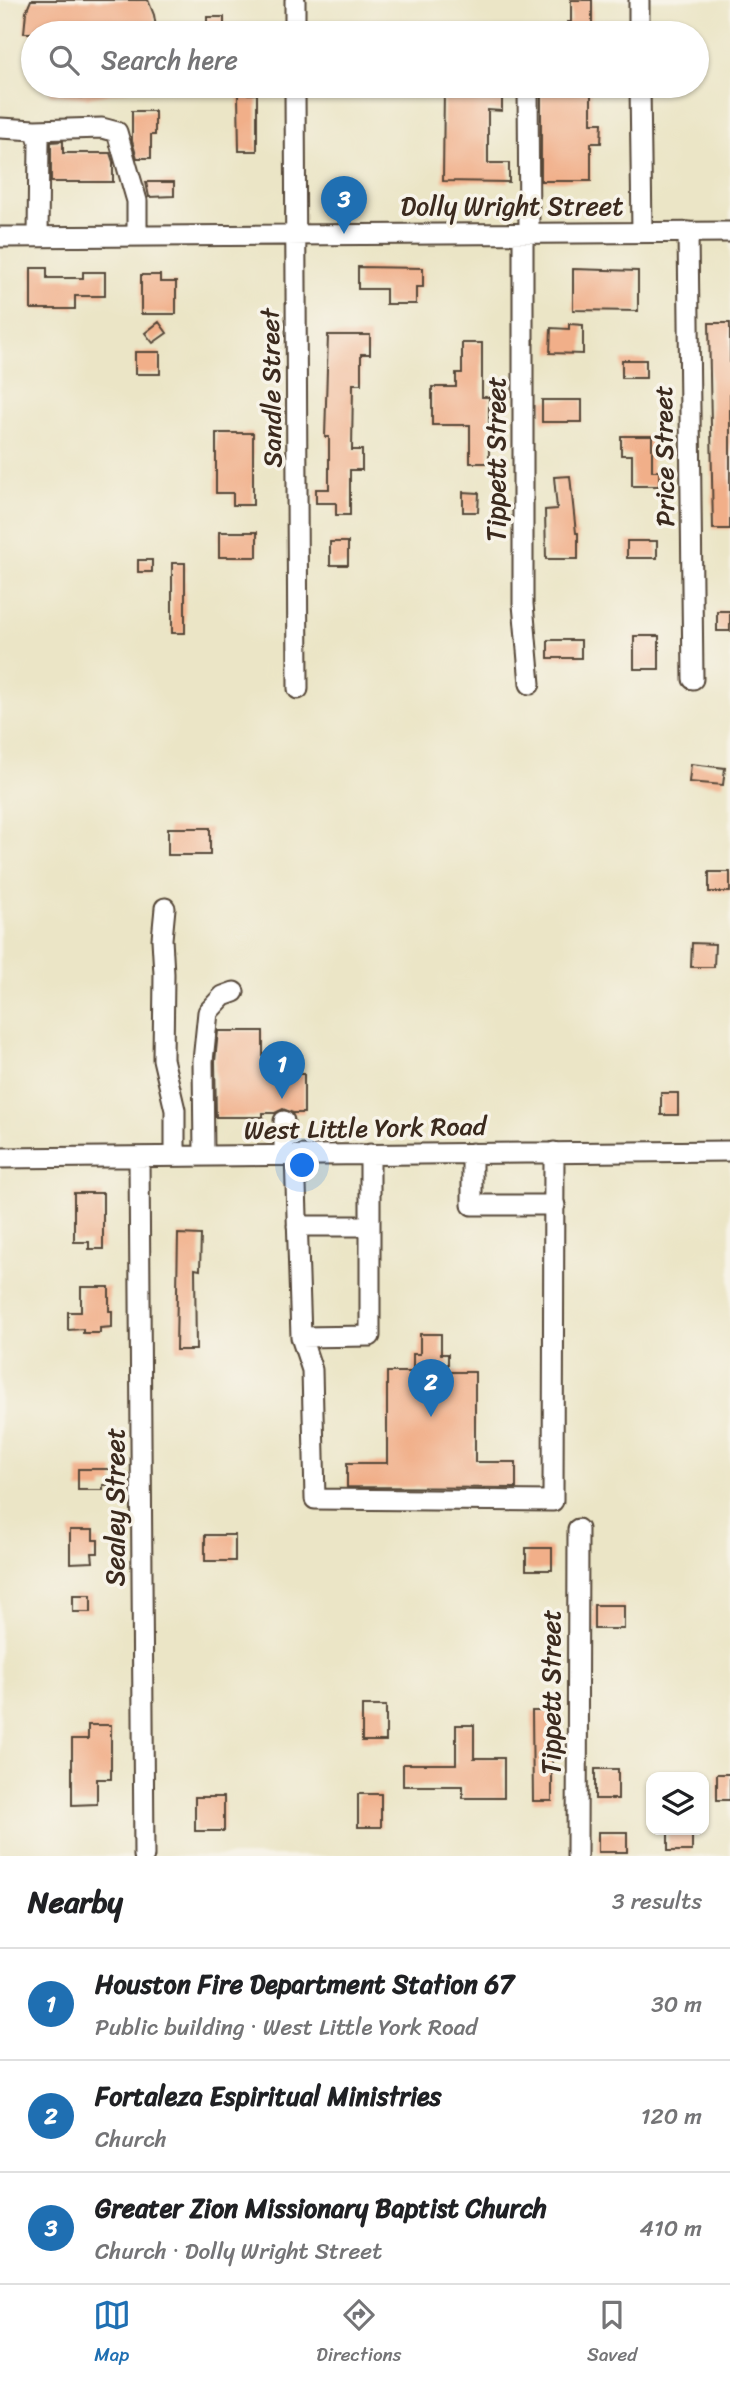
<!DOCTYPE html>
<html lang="en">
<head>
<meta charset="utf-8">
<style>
	body { margin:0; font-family:Sriracha,sans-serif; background:#f6f6f6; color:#202124 }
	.controls { position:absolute; right:21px; bottom:21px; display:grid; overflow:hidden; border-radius:14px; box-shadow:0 2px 5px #0004 }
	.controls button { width:63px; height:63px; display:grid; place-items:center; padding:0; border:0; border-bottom:2px solid #e0e0e0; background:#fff; color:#202124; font:35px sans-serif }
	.you { position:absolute; left:303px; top:1166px; width:24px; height:24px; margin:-18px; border:5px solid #fff; border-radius:50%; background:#1a73e8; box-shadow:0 0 0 10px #1a73e833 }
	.badge { display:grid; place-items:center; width:46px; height:46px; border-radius:50%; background:#1f6fb2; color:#fff; font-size:23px; font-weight:700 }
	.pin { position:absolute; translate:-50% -58px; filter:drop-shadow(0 2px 4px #0008) }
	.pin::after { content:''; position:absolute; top:37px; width:24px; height:21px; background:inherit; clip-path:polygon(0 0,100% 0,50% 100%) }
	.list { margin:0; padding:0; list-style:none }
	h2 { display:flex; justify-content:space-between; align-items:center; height:91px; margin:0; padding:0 28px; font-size:30px }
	h2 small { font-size:23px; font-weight:400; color:#757577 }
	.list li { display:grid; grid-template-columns:46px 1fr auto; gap:21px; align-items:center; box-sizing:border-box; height:112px; padding:0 28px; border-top:2px solid #e0e0e0 }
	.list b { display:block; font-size:26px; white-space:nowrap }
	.list p { margin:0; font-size:23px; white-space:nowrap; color:#757577 }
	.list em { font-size:23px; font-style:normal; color:#757577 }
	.icon { flex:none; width:38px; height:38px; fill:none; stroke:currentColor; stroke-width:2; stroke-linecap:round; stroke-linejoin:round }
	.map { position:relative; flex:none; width:730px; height:1856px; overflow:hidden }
	.search { position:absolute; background:#fff; box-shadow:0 2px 5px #0004; left:21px; right:21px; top:21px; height:77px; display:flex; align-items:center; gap:18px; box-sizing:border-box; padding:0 24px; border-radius:38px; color:#757577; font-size:26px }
	.sheet { height:427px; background:#fff }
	nav { display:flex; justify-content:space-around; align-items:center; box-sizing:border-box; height:98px; border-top:2px solid #e0e0e0; background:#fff; font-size:19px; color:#757577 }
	nav a { display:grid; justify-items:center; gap:4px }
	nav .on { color:#1f6fb2 }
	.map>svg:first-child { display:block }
</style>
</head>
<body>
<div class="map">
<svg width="730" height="1856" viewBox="0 0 730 1856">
	<rect width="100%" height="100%" fill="#f7f3e8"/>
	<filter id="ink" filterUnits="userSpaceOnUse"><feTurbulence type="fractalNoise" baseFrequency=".0143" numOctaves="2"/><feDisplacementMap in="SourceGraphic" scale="14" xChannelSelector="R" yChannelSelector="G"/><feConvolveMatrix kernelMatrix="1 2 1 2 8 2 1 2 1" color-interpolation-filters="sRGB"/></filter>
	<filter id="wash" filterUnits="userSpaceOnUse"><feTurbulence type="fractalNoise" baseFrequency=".00686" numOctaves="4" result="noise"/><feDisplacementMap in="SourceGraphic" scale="28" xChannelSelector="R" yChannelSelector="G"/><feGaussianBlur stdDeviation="1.57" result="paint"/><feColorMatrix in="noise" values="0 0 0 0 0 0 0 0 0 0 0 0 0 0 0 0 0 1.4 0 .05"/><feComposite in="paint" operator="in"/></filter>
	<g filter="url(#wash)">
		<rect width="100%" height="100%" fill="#ebe5c6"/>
		<g id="blocks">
			<path fill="#f1af89" d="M31,0H148L154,15L157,33H24L26,12Z
				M571,0H592V33H567V22H571Z
				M207,17H224V33H207Z
				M51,86H130V90L88,98L50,94Z
				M444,86H502V111L488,110V163H509V182L443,181Z
				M541,86H591V123H602L601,143H591V181H541Z
				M238,94H257V151H239Z
				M132,111H155V135H151V158H137L132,141Z
				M63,141V153H110L113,162V182H51V142Z
				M146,182H174V196L149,197Z
				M358,267L423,268V287H416V304H386V289H358Z
				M31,268H47V278H83V272H105V296H75V309H31Z
				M573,269L638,271V311L573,310Z
				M141,275H160V282H176V314H141Z
				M159,322L167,333L153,343L145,333Z
				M709,323H730V529H713Z
				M569,324L583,325V354L550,353L551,328L569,329Z
				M328,335H370V354H361V384H353L352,450H362V470H350V515H336V503H316V489H329V437H325Z
				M462,343H482V397H489V463H470V425H432V387H456V373H462Z
				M135,352H160V374H135Z
				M622,360H646V378H622Z
				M542,400H582V422H542Z
				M216,433H253V505H233V493H216Z
				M621,436H652V471H659V486H632V455H621Z
				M570,476L576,533H578V559H546L545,510L557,509L554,477Z
				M463,492L479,493L478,512H463Z
				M219,532H257V557H219Z
				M627,541H657V558H627Z
				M330,542H348V565H330Z
				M138,560H152V572H138Z
				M172,563H185V633H172Z
				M717,611H730V631H717Z
				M634,636H659V669H634Z
				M548,640H581V658H548Z
				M691,764L725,768L723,785L689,782Z
				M168,828H210V855H168Z
				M709,872H730V892H709Z
				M692,943L715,944L714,967H691Z
				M218,1031H263V1074H304V1113H293L283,1109L275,1113H263V1117H216L215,1062Z
				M661,1093H678V1115H661Z
				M74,1193H103V1249H89V1242H74Z
				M178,1234L201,1235L200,1270L195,1269L196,1350H176Z
				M81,1287H109V1311H112V1327L100,1328V1333H83V1329L68,1330V1312H81Z
				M420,1334H441V1354H448V1372H475V1462H516V1488L347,1487V1463H387V1372H413V1354H420Z
				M78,1469H113V1485H103V1490H78Z
				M70,1530H93V1540H98V1553H92L93,1562L70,1563Z
				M205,1535H235V1561H205Z
				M526,1548H552V1570H526Z
				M73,1595H91V1612H73Z
				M594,1605H624V1629H594Z
				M362,1706H386V1741H362Z
				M532,1711H552V1801H533Z
				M88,1725H111V1779H97V1804L72,1805V1739H88Z
				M456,1725H474V1758H504V1798H463V1786H403V1764H456Z
				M595,1769H618V1799H595Z
				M717,1774H730V1800H717Z
				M358,1794H381V1827H358Z
				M195,1797H224V1831H195Z
				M668,1830H692V1851H668Z
				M598,1832H627V1852H598Z"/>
		</g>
	</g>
	<g filter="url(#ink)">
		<use href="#blocks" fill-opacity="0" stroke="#554637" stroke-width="2"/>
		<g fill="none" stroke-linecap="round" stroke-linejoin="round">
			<g stroke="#554637" stroke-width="23">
				<path id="minor" d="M295,0V33
					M639,0V33
					M295,86L298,689
					M528,86L529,233
					M640,86L642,232
					M0,128L35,130L39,141L38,236
					M35,130L102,128L117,132L137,201V235
					M688,232L693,679
					M523,233V604L530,684
					M0,237L730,232
					M165,908L162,939L164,974L163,1059L175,1110V1156
					M284,1121V1155
					M472,1153V1205H555
					M204,1155L203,1061L208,1012L223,996L234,992
					M295,1155L301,1337L370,1336V1154
					M139,1157L144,1856
					M0,1158L730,1151
					M297,1226H370
					M301,1337L312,1370L315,1499L553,1501L554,1152
					M577,1856L578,1529"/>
			</g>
			<use href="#minor" stroke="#fff" stroke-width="19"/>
		</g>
	</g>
	<g text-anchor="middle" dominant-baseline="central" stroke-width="7" stroke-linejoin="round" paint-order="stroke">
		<g font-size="26" fill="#3b2a1e" stroke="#f7f3e8">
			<text x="512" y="206">Dolly Wright Street</text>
			<text transform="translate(271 388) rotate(-91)">Sandle Street</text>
			<text transform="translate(664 456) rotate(-91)">Price Street</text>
			<text transform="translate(496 459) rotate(-90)">Tippett Street</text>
			<text transform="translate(365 1128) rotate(-1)">West Little York Road</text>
			<text transform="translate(115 1507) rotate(-90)">Sealey Street</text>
			<text transform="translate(551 1692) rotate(-90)">Tippett Street</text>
		</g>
	</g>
</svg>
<div class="controls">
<button><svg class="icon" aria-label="layers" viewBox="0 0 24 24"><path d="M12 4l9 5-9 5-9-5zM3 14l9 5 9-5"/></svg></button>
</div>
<div class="you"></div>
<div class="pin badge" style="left:282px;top:1099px">1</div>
<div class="pin badge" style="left:431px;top:1417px">2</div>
<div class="pin badge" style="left:344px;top:234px">3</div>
<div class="search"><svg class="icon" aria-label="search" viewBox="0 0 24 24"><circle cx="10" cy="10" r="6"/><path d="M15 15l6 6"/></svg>Search here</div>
</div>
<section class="sheet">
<h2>Nearby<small>3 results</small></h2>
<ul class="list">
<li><span class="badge">1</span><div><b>Houston Fire Department Station 67</b><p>Public building · West Little York Road</p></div><em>30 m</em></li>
<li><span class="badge">2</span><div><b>Fortaleza Espiritual Ministries</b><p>Church</p></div><em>120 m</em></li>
<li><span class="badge">3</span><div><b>Greater Zion Missionary Baptist Church</b><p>Church · Dolly Wright Street</p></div><em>410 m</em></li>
</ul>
</section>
<nav>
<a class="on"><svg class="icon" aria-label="map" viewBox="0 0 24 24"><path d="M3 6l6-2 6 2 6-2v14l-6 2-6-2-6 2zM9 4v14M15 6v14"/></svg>Map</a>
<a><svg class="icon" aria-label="directions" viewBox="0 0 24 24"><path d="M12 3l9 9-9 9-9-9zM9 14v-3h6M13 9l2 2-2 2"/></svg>Directions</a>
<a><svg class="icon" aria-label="saved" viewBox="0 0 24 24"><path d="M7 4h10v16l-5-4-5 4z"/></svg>Saved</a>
</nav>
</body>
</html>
